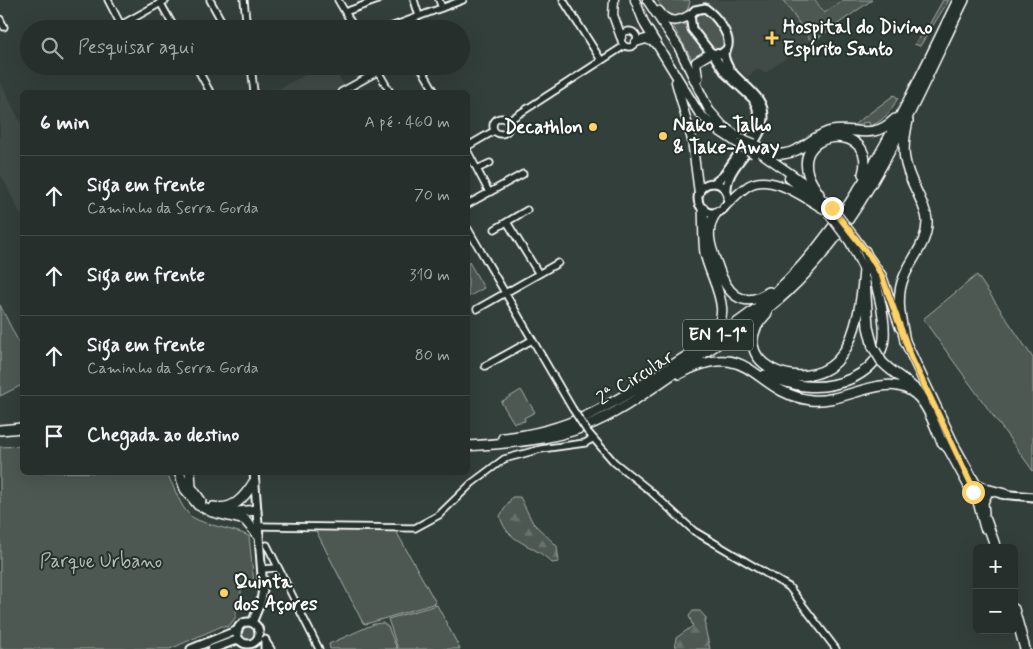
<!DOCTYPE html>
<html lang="pt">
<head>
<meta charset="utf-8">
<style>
	body { margin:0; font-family:Mynerve,sans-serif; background:#2e3734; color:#f1f3f6 }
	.controls { position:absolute; right:15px; bottom:15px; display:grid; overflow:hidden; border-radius:8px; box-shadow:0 5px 20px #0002 }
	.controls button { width:45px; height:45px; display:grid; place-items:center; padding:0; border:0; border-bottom:1px solid #424a48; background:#262f2c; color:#f1f3f6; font:25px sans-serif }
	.stop { position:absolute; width:15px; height:15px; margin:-11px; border:4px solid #ffd166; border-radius:50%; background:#fff }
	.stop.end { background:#ffd166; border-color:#fff; box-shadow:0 1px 5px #0008 }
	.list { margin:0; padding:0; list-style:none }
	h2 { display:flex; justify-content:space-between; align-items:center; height:65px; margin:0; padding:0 20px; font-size:21px }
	h2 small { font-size:16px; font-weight:400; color:#a4a9a9 }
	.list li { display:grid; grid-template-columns:32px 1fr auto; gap:15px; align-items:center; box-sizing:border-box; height:80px; padding:0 20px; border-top:1px solid #424a48 }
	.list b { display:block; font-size:19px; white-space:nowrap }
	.list p { margin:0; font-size:16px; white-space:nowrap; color:#a4a9a9 }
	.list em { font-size:16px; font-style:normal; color:#a4a9a9 }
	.icon { flex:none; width:28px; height:28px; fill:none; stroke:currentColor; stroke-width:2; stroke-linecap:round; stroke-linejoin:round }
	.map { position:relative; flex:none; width:1033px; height:649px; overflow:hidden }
	.search { position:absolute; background:#262f2c; box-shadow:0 5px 20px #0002; left:20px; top:20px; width:450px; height:55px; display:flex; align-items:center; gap:12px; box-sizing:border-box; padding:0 18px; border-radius:28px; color:#a4a9a9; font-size:19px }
	.panel { position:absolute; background:#262f2c; box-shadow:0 5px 20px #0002; left:20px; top:90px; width:450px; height:385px; border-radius:8px }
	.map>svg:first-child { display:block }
</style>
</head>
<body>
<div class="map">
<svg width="1033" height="649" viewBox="0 0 1033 649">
	<defs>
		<pattern id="forest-firs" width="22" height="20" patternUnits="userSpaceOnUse" patternTransform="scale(1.25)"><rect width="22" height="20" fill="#4d5853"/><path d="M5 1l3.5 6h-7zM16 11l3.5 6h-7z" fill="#68716d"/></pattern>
	</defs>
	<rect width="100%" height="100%" fill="#333f3a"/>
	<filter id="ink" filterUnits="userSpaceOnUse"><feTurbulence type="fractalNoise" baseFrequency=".02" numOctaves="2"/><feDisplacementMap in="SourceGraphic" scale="10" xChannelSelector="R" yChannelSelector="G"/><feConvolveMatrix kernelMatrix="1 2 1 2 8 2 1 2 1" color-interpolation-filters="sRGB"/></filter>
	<g filter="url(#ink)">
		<path fill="#404c47" d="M701,0H867L765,73L758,69L747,77L726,56L731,46V40L711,8Z
			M322,66H332L345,87L333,92H272Z
			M0,82L22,125V217L0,173Z"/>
		<path fill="#4d5853" stroke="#a6aca9" d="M657,0H689L690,2L687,11L679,18L669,17Z
			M783,0H815L824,13L844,0H872L812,42Z
			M943,0H949L920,46L914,44L925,32Z
			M698,12H705C713,19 727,36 724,46L721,49L712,48L695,24L694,17Z
			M685,24L703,52L694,63L673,26Z
			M894,95L898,98C891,110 885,121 870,126L869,122L862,123L863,127H851Z
			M469,262L484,288L468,297V263Z
			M977,275L1033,358V471L923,319Z
			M0,305L22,349V385L0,396Z
			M521,390L535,412L524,418L525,421L514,423L501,402Z
			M22,446V472L166,473C175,486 179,507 192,517C206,526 232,528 249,536L254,584H241V602L236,605V617L228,627L222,626L170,649H0V447Z
			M315,529L396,531L436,603L366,624L363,623Z
			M437,605L460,649H398L388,619Z
			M383,623L388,627L397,649H330L329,644L374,624Z
			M241 633a7 7 0 1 1 14 0a7 7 0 1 1-14 0Z"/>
		<path fill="url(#forest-firs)" stroke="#a6aca9" d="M512,497H520L533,523L557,546L559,562L552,563C533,543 507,544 500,516Z
			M693,611H700L706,618L705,628L710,649H677L675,644L676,638L693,626L689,616Z"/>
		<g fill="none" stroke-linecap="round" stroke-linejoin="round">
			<g stroke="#fff" stroke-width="9">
				<path id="minor" d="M108,0L121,25
					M210,0L222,22L211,27
					M244,0L247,29
					M338,0L355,29
					M414,0L419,16
					M439,0L442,8
					M563,0L601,60
					M160,2L175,29
					M345,12L378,0
					M0,19L4,27
					M123,29L121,25L166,0
					M385,29L463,0
					M621 39a8 8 0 1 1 16 0a8 8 0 1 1-16 0Z
					M196,66L210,92
					M251,66L254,92
					M375,66L390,92
					M420,66L435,92
					M341,92L388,66
					M493 126a8 8 0 1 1 16 0a8 8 0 1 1-16 0Z
					M508,121L624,46
					M468,146L494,131
					M468,152L489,192
					M477,169L490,163
					M468,204L523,174
					M507,222L539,274
					M468,229L572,408
					M495,229L527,210
					M477,309L558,263
					M485,366L532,340
					M587,431L614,462L649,490L694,531L789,587L836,649
					M257,526L415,528L439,515L472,483L504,459L541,449L585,443L592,439
					M267,545L319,649
					M261,569L278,568
					M265,640L271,649"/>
			</g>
			<g stroke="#fff" stroke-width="11">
				<path id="tertiary" d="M705,8C715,15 733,36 727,49L721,54L711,53L692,29L690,15L695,10Z
					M724,52C725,81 765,88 764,118C762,146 725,164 727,192
					M713,54L726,74L753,99L757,108L758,119L753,133L723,176L714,183
					M698 198a15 15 0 1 1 30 0a15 15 0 1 1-30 0Z
					M1001,494L1033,497
					M237 633a11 11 0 1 1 22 0a11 11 0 1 1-22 0Z
					M252,623L261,601L263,589L254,472
					M191,649L238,630
					M212,649L239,639
					M265,649V640"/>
			</g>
			<g stroke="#fff" stroke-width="11">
				<path id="secondary" d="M614,0L613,15L621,37
					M635,0L645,25L699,113L716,129L737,143
					M647,0L679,48L709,110L723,126L744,141
					M659,11C668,24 678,22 690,15
					M636,42L646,39L656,43
					M698,78L696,62L711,53
					M676,82L692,140L699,193
					M757,150L804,183L832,208
					M789,178L818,203
					M724,207C732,200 739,192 748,186C771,172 804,198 824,209
					M855,238L882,276L900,328
					M850,242L864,270"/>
			</g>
			<g stroke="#fff" stroke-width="12">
				<path id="primary" d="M865,280L868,327L873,347
					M905,341L956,449L975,483L986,489L1005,494
					M882,362C895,376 913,383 924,399
					M945,442L971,490L976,494L985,528
					M984,513L983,502L987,494
					M986,520L996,548
					M1014,609L1025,649"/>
			</g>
			<g stroke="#fff" stroke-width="12">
				<path id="trunk" d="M754,144C764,150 772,155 783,154C803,152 814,134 832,131C858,127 872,141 895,119
					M819,194C815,188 810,181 808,174C794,127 878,123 863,174
					M703,209C704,224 703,238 705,253C710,279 738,315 708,337
					M717,212C703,229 711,249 718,267C726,292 742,311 769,292
					M767,313C720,361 802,397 837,361C857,340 862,298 864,270
					M905,341C901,320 895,297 904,277C912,257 928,243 927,220C926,210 921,201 917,192C903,164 901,151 908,121
					M679,374C752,335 752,393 811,400C843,404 881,373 911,391C928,401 934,426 942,442L948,448
					M765,375C778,379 791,385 805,386C834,389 871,377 882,348C890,325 874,274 865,251
					M0,430L22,428
					M503,438C569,432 611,405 665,370C697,349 732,329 762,304C852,230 907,103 958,0
					M468,446C508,443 548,441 586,426C622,412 654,386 686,365C720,342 757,320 787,292C869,216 915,99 964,0
					M179,472L185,489L198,505L212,512L245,520L258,535
					M190,472L191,487L201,501
					M213,507C233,511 244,498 254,482
					M229,513L256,510"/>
			</g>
			<use href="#minor" stroke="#26332d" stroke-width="5.5"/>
			<use href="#tertiary" stroke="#26332d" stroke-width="7"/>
			<use href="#secondary" stroke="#26332d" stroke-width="8"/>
			<use href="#primary" stroke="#26332d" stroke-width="9"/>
			<use href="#trunk" stroke="#26332d" stroke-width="9"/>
			<g stroke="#fff" stroke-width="9" stroke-linecap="butt">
				<path id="minor-bridge" d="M572,408L587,431"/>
			</g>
			<g stroke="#fff" stroke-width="11" stroke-linecap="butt">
				<path id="secondary-bridge" d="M737,143L754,154
					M832,208L855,238
					M828,213L850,242"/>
			</g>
			<g stroke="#fff" stroke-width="12" stroke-linecap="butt">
				<path id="primary-bridge" d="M873,347L882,362"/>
			</g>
			<g stroke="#fff" stroke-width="12" stroke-linecap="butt">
				<path id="trunk-bridge" d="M744,140L754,144"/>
			</g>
			<use href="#minor-bridge" stroke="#26332d" stroke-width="5.5"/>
			<use href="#secondary-bridge" stroke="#26332d" stroke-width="8"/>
			<use href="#primary-bridge" stroke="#26332d" stroke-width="9"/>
			<use href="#trunk-bridge" stroke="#26332d" stroke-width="9"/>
		</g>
	</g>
	<g fill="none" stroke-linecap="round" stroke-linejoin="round" filter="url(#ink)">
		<path stroke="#ffd166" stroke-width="6" d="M832,208L872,259L882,276L911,357L976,494L973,492"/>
	</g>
	<g fill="#ffd166" stroke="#26332d" stroke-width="2">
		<path d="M769.5 30.5h5v5h5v5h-5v5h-5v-5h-5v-5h5z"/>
		<circle cx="593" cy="127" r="5"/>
		<circle cx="663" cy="136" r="5"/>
		<circle cx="224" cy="593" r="5"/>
	</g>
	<g text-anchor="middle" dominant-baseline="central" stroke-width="4" stroke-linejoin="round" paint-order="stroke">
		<rect fill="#26332d" stroke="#bec2c0" stroke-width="1" x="683" y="319.5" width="70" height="31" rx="4"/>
		<g font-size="18" font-weight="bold" fill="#fff">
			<text x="718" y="335">EN 1-1ª</text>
		</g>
		<g font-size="19" font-weight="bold" fill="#fff" stroke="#26332d" text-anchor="start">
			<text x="783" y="27">Hospital do Divino<tspan x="783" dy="22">Espírito Santo</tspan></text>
			<text x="673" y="125">Nako - Talho<tspan x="673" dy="22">&amp; Take-Away</tspan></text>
			<text x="583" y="127" text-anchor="end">Decathlon</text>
			<text x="234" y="582">Quinta<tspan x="234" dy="22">dos Açores</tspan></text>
		</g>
		<g font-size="19" fill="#fff" stroke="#26332d">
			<text transform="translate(635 378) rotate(-32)">2ª Circular</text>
		</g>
		<g font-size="19" fill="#b8bcba" stroke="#26332d">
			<text x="101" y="561">Parque Urbano</text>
		</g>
	</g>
</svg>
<div class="controls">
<button>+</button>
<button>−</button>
</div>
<div class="stop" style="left:973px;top:492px"></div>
<div class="stop end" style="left:832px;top:208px"></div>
<div class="search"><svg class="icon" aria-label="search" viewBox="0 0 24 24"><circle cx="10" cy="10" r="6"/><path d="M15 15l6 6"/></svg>Pesquisar aqui</div>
<section class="panel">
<h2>6 min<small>A pé · 460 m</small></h2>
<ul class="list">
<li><svg class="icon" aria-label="ahead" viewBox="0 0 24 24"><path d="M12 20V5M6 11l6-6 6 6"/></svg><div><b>Siga em frente</b><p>Caminho da Serra Gorda</p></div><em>70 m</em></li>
<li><svg class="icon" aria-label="ahead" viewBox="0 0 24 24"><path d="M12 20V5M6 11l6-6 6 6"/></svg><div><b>Siga em frente</b></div><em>310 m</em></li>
<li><svg class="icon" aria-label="ahead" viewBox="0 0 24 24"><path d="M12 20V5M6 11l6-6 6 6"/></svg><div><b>Siga em frente</b><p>Caminho da Serra Gorda</p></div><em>80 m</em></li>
<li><svg class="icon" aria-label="arrive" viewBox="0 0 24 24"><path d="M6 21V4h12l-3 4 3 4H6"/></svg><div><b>Chegada ao destino</b></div></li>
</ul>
</section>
</div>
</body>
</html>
